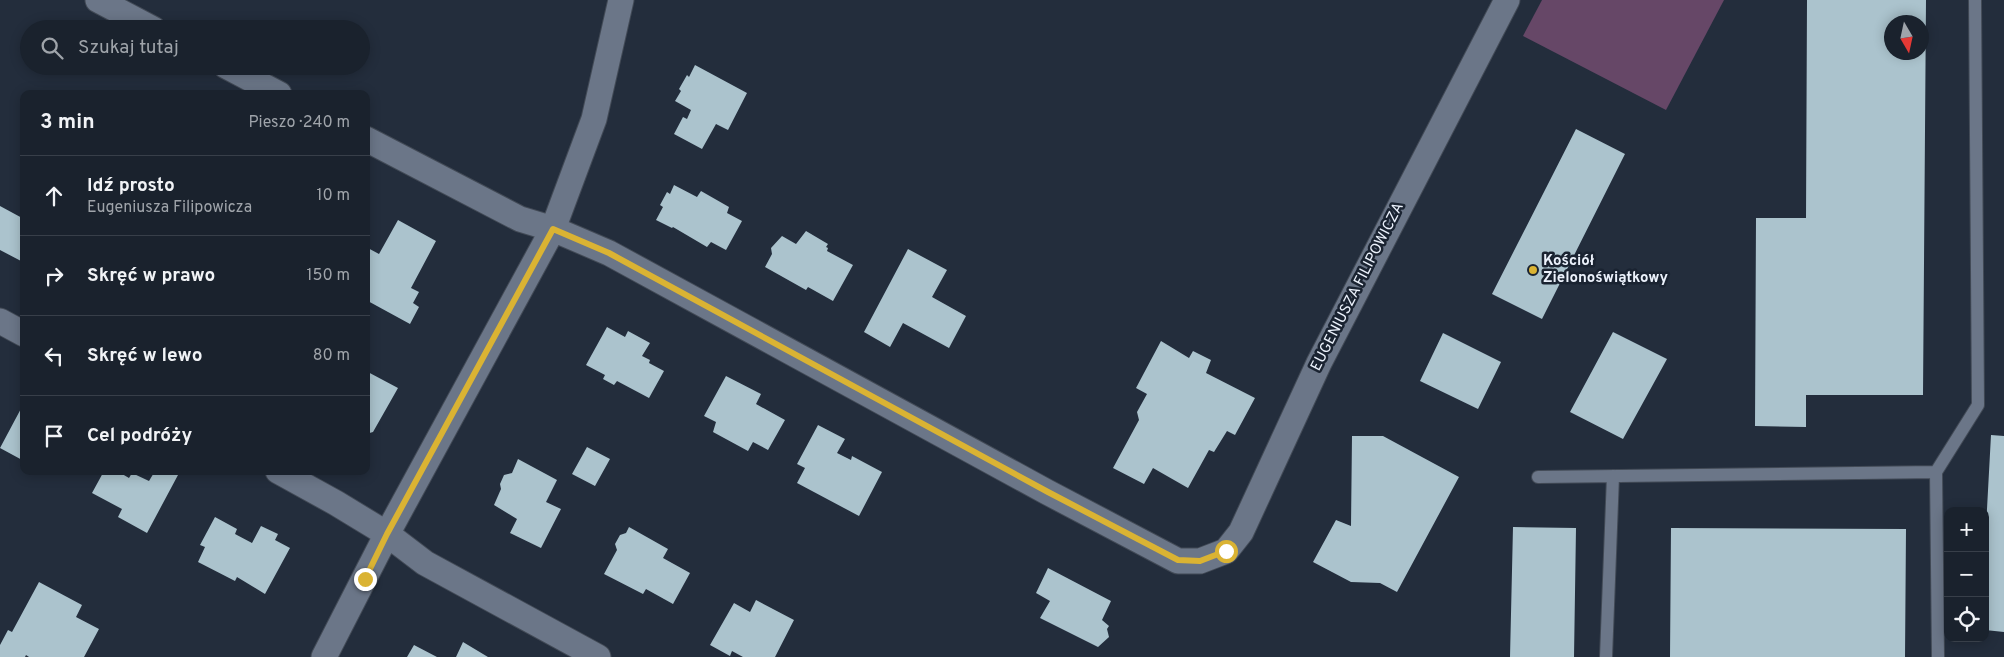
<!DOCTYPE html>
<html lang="pl">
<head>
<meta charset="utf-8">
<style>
	body { margin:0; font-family:Overpass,sans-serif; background:#272f39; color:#f1f3f6 }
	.controls { position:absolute; right:15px; bottom:15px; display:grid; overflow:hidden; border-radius:10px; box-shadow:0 2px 12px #0003 }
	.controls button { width:45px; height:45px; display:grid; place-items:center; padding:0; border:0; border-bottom:1px solid #383f49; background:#1a222d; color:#f1f3f6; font:25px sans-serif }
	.compass { position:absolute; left:1884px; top:15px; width:45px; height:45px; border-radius:50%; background:#1a222d; box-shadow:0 2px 12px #0003; rotate:171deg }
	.stop { position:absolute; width:15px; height:15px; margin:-11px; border:4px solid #dab333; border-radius:50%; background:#fff }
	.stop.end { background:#dab333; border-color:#fff; box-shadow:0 1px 5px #0008 }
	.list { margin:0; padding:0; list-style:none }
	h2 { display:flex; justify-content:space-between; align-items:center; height:65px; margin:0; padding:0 20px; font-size:21px }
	h2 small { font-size:16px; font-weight:400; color:#9fa4aa }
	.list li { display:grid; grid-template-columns:32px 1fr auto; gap:15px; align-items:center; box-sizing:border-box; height:80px; padding:0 20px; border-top:1px solid #383f49 }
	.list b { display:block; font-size:19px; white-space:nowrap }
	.list p { margin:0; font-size:16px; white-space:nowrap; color:#9fa4aa }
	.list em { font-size:16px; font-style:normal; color:#9fa4aa }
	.icon { flex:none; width:28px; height:28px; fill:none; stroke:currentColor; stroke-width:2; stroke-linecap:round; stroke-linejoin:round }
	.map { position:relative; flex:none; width:2004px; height:657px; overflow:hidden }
	.search { position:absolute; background:#1a222d; box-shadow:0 2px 12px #0003; left:20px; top:20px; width:350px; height:55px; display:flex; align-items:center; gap:12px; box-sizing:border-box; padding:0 18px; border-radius:28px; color:#9fa4aa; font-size:19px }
	.panel { position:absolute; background:#1a222d; box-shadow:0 2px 12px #0003; left:20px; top:90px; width:350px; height:385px; border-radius:10px }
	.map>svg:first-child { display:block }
</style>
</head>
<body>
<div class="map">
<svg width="2004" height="657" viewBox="0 0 2004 657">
	<rect width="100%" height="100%" fill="#232d3c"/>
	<path fill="#664767" d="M1542,0H1724L1666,110L1523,36Z"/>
	<path fill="#abc3cd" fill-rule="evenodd" d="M1807,0H1926L1923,395H1806V427L1755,426L1756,218H1806ZM1892,22H1922V52H1892Z
		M695,65L747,93L728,130L716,124L702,149L674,134L683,117L687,119L691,110L675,101L681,91L679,89L687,75L689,77Z
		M1576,129L1625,154L1542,319L1492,294Z
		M674,185L697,197L701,191L729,207L727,213L742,221L726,250L711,242L707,247L673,227L672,228L656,220L663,207L660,205L667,192L670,194Z
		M0,206L24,219V255L21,261L0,250Z
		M398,220L436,241L411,288L419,292L413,303L419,307L410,324L366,300V247L379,254Z
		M806,231L828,244L826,247L828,248L827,251L853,265L833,301L808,287L806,290L765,267L772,254L771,248L782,236L796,244Z
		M908,249L947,270L932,297L966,316L949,348L903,323L890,347L864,332Z
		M607,327L625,337L628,331L650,343L642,356L650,360L649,363L664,371L649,398L617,381L614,385L603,379L605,375L586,365Z
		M1613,332L1667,359L1623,439L1570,412Z
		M1443,333L1501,362L1478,409L1420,381Z
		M1161,341L1189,358L1193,351L1211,360L1206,373L1255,398L1235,435L1227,431L1214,452L1209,450L1188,488L1153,468L1144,484L1113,468L1139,420L1137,412L1147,394L1136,388Z
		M366,371L398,388L373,432L366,434Z
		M726,376L761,394L756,404L785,420L768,450L753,442L748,451L713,432L716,422L704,416Z
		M24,403V461L0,448Z
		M818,425L845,439L837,453L851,460L852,456L882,472L859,516L797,483L805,468L797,464Z
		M1991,435L2004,436V632L1985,630V546Z
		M1352,436H1383L1459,477L1397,592L1380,583L1351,582L1313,562L1336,520L1351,526Z
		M587,447L610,459L595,486L572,474Z
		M518,459L557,480L546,502L561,509L541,548L510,533L517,519L494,505L501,489L500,484L504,475L512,473Z
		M104,471H117L129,478L132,473L149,481L155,471H171L178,475L147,533L118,517L122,509L92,493Z
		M215,517L237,529L235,534L252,543L261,526L278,534L275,540L290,548L265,594L237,577L235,581L198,562L205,547L200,545Z
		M629,527L668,549L663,558L690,573L673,604L646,589L643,594L604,574L617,550L615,544L620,535L626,533Z
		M1513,527L1576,528L1574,657H1510Z
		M1671,528L1906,529L1905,657H1670Z
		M1048,568L1111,601L1102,620L1109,626L1107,629L1109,637L1098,647L1040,618L1050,601L1036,593Z
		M39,582L82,605L76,617L99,629L84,657H29L26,655L25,657H0V645L8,630L12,632Z
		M756,600L794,620L775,657H743L732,651L730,656L710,645L734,603L750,612Z
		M463,642L488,657H456Z
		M414,645L437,657H407Z"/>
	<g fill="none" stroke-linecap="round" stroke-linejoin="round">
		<g stroke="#424a56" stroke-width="14">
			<path id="lane" d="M1936,472L1938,657
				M1538,477L1936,472L1978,405L1975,0
				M1606,657L1613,476"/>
		</g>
		<g stroke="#424a56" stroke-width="27">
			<path id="street" d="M98,0L153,29
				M226,66L279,94
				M366,139L520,219L553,229L609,253L1047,492L1178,561H1200L1226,551L1241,532L1319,363L1507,0
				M0,321L24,334
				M278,471L336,503L387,534L425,563L598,657
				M324,657L387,534L553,229L594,119L621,0"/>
		</g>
		<use href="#lane" stroke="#6b7688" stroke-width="12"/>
		<use href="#street" stroke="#6b7688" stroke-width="25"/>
	</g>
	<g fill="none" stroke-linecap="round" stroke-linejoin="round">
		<path stroke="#dab333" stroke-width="6" d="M365,579L387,534L553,229L609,253L1048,492L1178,560L1200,561L1226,551"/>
	</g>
	<circle fill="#dab333" stroke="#1a2331" stroke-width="2" cx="1533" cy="270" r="5"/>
	<g text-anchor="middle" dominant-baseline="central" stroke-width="5" stroke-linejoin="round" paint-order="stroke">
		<g font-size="15" font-weight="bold" fill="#ecf2fc" stroke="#1a2331" text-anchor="start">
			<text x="1543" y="261">Kościół<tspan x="1543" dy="17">Zielonoświątkowy</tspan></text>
		</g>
		<g font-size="15" fill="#ecf2fc" stroke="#1a2331">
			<text transform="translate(1358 287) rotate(-63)">EUGENIUSZA FILIPOWICZA</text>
		</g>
	</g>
</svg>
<div class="controls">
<button>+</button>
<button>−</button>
<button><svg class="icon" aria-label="locate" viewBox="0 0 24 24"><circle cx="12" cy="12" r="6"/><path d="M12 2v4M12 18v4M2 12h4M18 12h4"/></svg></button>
</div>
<svg class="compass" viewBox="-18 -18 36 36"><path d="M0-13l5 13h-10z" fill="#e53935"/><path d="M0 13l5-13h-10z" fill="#9fa4aa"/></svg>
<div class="stop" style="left:1226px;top:551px"></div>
<div class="stop end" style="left:365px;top:579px"></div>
<div class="search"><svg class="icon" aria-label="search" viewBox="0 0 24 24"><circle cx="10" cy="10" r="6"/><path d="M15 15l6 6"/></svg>Szukaj tutaj</div>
<section class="panel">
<h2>3 min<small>Pieszo · 240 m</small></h2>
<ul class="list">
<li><svg class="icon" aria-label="ahead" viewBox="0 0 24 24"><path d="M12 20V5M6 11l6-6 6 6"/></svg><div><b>Idź prosto</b><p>Eugeniusza Filipowicza</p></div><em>10 m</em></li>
<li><svg class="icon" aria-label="right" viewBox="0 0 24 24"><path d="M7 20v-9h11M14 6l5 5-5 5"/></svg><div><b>Skręć w prawo</b></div><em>150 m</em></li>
<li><svg class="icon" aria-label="left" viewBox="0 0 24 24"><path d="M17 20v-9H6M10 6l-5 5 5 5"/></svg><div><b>Skręć w lewo</b></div><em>80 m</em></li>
<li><svg class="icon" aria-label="arrive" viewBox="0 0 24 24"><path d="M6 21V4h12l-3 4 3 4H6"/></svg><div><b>Cel podróży</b></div></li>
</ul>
</section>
</div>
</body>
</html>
